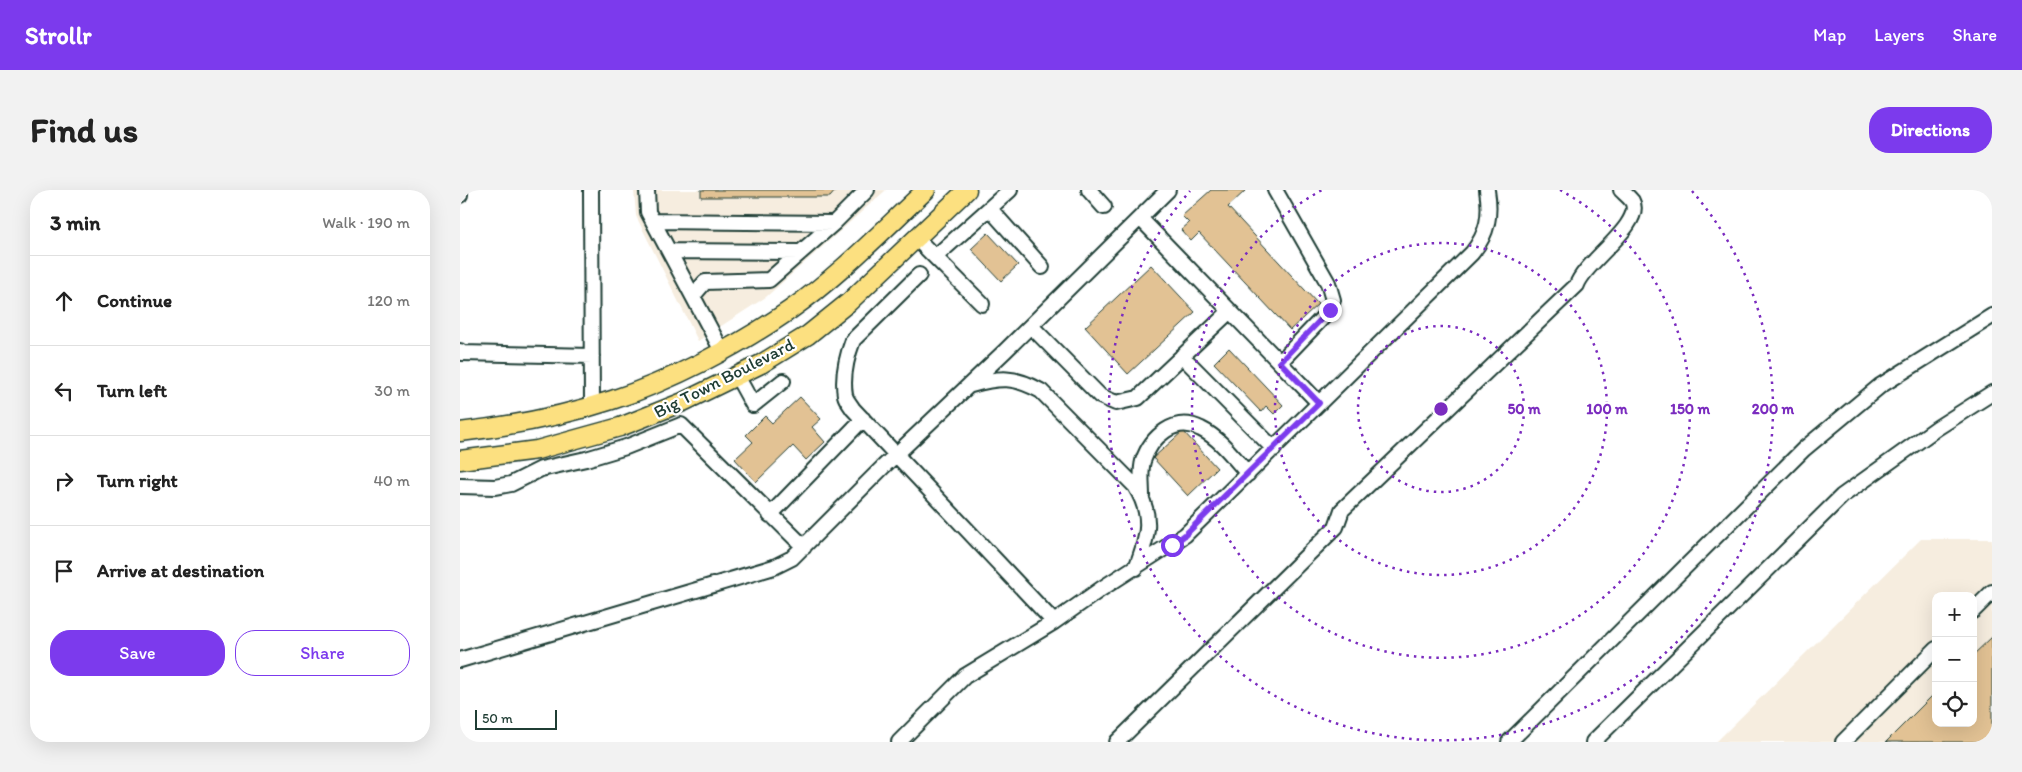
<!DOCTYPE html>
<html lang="en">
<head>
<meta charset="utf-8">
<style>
	body { margin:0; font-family:Itim,sans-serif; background:#f2f2f2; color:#222 }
	.controls { position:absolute; right:15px; bottom:15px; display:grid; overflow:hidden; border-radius:10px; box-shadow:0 5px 20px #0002 }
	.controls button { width:45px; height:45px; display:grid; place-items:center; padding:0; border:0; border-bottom:1px solid #e0e0e0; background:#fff; color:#222; font:25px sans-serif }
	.scale { position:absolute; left:15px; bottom:12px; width:82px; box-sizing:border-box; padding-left:5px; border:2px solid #1f3d34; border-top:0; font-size:14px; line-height:18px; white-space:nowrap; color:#1f3d34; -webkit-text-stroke:4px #fff; paint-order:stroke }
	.stop { position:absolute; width:15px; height:15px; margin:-11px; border:4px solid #7c3aed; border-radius:50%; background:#fff }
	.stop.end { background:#7c3aed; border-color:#fff; box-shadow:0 1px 5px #0008 }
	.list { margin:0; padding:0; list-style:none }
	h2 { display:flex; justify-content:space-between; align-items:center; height:65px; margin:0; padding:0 20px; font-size:21px }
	h2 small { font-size:16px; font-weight:400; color:#767676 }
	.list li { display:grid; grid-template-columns:32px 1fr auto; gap:15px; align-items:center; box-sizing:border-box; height:90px; padding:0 20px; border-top:1px solid #e0e0e0 }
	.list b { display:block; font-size:19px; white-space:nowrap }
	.list em { font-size:16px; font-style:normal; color:#767676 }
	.actions { display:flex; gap:10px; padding:15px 20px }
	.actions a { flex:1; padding:11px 0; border:1px solid #7c3aed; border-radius:20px; text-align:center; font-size:18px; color:#7c3aed }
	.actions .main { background:#7c3aed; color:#fff }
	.icon { flex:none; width:28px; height:28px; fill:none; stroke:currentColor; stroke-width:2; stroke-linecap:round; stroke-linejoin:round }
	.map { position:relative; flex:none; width:1532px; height:552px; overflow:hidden; border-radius:20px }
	header { display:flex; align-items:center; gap:30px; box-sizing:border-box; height:70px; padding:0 25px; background:#7c3aed; color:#fff }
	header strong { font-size:24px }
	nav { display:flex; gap:28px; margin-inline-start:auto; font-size:18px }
	.intro { display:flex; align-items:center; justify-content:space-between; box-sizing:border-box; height:120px; padding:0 30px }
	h1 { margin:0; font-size:35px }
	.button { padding:12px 22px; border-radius:20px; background:#7c3aed; color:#fff; font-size:18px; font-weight:700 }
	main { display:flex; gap:30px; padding:0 30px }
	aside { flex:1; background:#fff; border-radius:20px; box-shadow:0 5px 20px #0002 }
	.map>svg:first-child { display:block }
</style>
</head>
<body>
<header>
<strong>Strollr</strong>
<nav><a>Map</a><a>Layers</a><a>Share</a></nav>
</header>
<div class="intro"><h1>Find us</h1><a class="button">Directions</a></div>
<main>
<aside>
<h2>3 min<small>Walk · 190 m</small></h2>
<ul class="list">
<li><svg class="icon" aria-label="ahead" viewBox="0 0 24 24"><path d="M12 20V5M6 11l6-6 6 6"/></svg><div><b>Continue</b></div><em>120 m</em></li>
<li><svg class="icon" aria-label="left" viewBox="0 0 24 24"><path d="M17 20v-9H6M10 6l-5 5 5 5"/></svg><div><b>Turn left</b></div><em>30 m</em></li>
<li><svg class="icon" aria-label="right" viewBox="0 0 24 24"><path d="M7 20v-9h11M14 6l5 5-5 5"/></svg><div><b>Turn right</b></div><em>40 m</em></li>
<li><svg class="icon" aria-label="arrive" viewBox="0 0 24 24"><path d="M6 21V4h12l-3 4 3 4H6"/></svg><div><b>Arrive at destination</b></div></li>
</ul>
<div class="actions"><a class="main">Save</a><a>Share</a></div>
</aside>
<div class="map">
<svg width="1532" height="552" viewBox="0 0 1532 552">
	<rect width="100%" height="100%" fill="#fff"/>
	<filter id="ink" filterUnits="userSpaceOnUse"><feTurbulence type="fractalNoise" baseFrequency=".02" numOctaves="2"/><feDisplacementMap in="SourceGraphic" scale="10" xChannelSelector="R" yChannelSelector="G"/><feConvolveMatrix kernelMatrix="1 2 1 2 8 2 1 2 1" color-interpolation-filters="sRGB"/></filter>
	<g filter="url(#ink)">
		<path fill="#f6eddf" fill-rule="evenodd" d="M174,0H426L306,107L238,151L176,26Z
			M1461,349H1532V552H1256ZM1476,406H1513V533H1476Z"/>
		<path fill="#e2c294" stroke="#1f3d34" d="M241,0H376L370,7H241Z
			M751,0H786L768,17L858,114L830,140L739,43L731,51L721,40L729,33L722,26Z
			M528,43L558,75L541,91L511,59Z
			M691,75L735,122L668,184L625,137Z
			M769,158L823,215L814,224L806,216L801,222L754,173Z
			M340,207L361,229L352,237L365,252L346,270L333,256L296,292L275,269L293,252L286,245L305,226L312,233Z
			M723,241L757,278L728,306L693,268Z
			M1532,447V552H1426L1476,502V533H1513V465Z"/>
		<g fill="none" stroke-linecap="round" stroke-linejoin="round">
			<g stroke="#1f3d34" stroke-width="18">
				<path id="minor" d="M131,0L132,216
					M187,0L188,22L262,161
					M629,0L644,17
					M815,0L868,93L873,110L870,120L820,172
					M0,5V0
					M530,19L582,77
					M680,28L859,213
					M193,31L374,33
					M457,49L522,114
					M209,61L341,62
					M475,67L550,0
					M459,85L393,150C387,166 382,187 385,205C386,210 390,214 393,219L594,432
					M233,106L245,92L309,90L374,33L407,0
					M571,136L640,206L656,213L678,208L770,121
					M0,161L2,163L132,166
					M722,166L814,259
					M277,186L293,215L323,191
					M511,195C540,187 554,186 581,201L675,296C694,326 688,347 676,378
					M0,296L35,297L51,294L81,279L126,269L166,257L221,235L344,357
					M682,306C682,295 680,282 683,271C691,247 715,225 741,239C760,248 775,269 788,284
					M310,325L403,229
					M1513,421L1532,402
					M0,470L314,377L332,368L424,276L545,161L708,0
					M439,552L505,486L594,432L641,399L725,345L1012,63C1028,43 1031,25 1027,0
					M657,552L876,337L882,320L1117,95C1124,72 1185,34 1172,11C1169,7 1164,3 1161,0
					M1049,552L1344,259L1420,196L1532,126
					M1133,552L1382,306L1477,238L1532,203
					M1383,552L1476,459"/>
			</g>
			<g stroke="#1f3d34" stroke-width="21">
				<path id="major" d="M0,242C51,236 103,226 152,210C211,191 278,156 330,120C379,86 422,41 466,0
					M0,270L77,260L160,237L223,212L301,174L348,145L389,112L507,0"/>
			</g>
			<use href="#minor" stroke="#fff" stroke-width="14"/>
			<use href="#major" stroke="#fce080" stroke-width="18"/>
		</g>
	</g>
	<g fill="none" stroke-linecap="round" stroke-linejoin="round" filter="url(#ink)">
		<path stroke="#7c3aed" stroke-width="6" d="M712,355L725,345L859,213L820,172L870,120"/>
	</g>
	<g fill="none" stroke="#7b2cbf" stroke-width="2.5" stroke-dasharray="2.5 5">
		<circle cx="981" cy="219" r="83"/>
		<circle cx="981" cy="219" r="166"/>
		<path d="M1100 0A249 249 0 1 1 862 0"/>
		<path d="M1232 1A332 332 0 1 1 730 1"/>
	</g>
	<g text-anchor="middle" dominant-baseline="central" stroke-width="4.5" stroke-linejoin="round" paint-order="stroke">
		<g font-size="18" fill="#1f3d34" stroke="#fff">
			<text transform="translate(264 188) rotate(-27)">Big Town Boulevard</text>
		</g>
	</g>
	<circle cx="981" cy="219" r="8" fill="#7b2cbf" stroke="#fff" stroke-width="2.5"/>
	<g font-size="15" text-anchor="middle" font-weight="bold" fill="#7b2cbf" stroke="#fff" stroke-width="4.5" stroke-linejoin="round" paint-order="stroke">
		<text x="1064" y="224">50 m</text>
		<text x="1147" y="224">100 m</text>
		<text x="1230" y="224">150 m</text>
		<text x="1313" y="224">200 m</text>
	</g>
</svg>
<div class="controls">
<button>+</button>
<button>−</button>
<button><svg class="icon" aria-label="locate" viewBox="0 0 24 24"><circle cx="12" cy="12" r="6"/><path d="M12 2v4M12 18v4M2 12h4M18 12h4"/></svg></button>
</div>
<div class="scale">50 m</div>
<div class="stop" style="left:712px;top:355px"></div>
<div class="stop end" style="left:870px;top:120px"></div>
</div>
</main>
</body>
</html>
